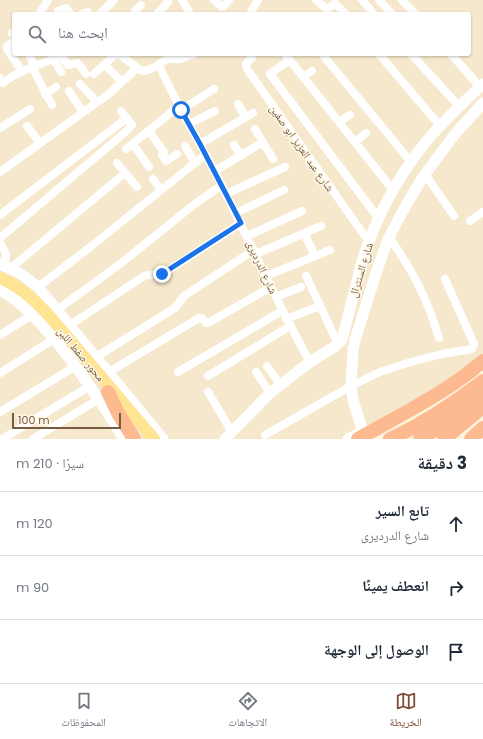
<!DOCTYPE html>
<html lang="ar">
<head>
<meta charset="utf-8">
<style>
	body { margin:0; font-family:Poppins,"Noto Naskh Arabic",sans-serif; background:#f6f6f7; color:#1f2937; direction:rtl }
	.scale { position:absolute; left:12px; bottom:10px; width:109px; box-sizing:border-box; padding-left:4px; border:2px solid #755c45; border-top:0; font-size:11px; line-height:14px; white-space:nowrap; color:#755c45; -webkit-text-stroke:3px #fff8e6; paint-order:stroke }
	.stop { position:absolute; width:12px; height:12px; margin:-9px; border:3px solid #1a73e8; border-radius:50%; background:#fff }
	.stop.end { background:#1a73e8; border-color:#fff; box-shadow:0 1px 4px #0008 }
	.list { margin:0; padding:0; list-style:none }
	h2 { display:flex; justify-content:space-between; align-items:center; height:52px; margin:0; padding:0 16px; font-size:17px }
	h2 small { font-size:13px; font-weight:400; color:#747a83 }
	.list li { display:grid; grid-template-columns:26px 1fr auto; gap:12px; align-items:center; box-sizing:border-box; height:64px; padding:0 16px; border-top:1px solid #e0e1e3 }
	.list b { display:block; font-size:15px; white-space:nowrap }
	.list p { margin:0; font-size:13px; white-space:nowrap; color:#747a83 }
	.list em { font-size:13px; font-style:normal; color:#747a83 }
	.icon { flex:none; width:22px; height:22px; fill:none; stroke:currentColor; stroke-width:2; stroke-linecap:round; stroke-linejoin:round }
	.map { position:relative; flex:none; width:483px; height:439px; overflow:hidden; direction:ltr }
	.search { position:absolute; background:#fff; box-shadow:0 1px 3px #0004; left:12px; right:12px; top:12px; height:44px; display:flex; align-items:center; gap:10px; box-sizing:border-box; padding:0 14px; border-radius:4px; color:#747a83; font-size:15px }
	.sheet { height:244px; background:#fff }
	nav { display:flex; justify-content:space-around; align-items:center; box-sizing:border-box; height:56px; border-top:1px solid #e0e1e3; background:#fff; font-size:11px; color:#747a83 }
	nav a { display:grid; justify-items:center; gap:2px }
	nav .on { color:#7d4d38 }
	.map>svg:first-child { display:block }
</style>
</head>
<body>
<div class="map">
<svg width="483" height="439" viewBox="0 0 483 439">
	<rect width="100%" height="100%" fill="#fef5de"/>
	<path fill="#f6e8cc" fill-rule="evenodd" d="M0,0H483V366L364,439H0ZM14,14H469V54H14Z"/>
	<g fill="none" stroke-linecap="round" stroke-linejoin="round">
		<path stroke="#fff" stroke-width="8" d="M182,0L189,12L188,14
			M214,0L222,7L224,6L229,0
			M316,0L327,9L334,4H336L346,14
			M362,0L374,14
			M379,0L392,14
			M402,0L415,14
			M58,11L66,8L71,14
			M39,14L48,0
			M82,14L88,12L89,14
			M100,14L114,0
			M136,14L135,11L141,5
			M157,14L168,2
			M250,14L258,0
			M12,33H14
			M13,42L7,46V49L22,71
			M29,54L34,66
			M119,54L140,70L145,71L153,68L167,59H180L194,54
			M250,54L252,58L246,64L247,69L369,242
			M285,54L393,190
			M322,54L411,162
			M379,54L440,126
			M411,54L459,106
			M451,54L480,87
			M61,56L68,65L78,63L86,74
			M54,60L61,72
			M290,60L271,73L270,74L379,219
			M105,65L122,82
			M159,65C177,106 202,145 222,186C251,245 278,305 310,362
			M32,67L52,105
			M94,74L116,54
			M303,77L312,71
			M0,78L3,83C21,68 44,65 64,54
			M80,84L97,102
			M69,91L83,112
			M45,94L56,87
			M238,104L245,117
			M181,110L214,89
			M121,111L132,125
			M339,122L350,115
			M189,124L215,111
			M27,126L40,143
			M0,128L30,109
			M255,129L273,159
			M149,131L164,152L162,155L166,161L177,154
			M355,142L366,133
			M133,144L149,167
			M200,144L253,113
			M234,145L241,156
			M185,146L195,163
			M126,149L179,106
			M117,163L137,187
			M215,171L263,142
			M0,172L110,93L137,68
			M425,174L454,216
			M153,179L161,190
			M226,194L285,167
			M236,213L284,190
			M0,215L127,118
			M470,221L483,212
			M304,233L315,256
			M247,236L302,211
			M389,237C413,271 427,298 439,338
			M0,238L129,129
			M0,243L6,254L5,265
			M256,254L321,226
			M11,268L125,173
			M266,276L330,250
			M306,276L338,344
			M38,287L89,248L206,154
			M276,297L301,287
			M57,310L120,264L196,203L222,185
			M286,319L320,306
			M70,325L144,276C151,273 159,276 166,272L241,223
			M0,335L32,315
			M96,357L175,308L184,296L254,250
			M267,366L280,384
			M109,372L199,318H202L206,323H208L271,287
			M178,372L282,311
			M256,372L270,393
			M0,373L54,339
			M208,376L290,326
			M208,392L232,432
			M0,412L76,366
			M265,435L351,386L380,372L411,362L442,354L472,349L474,344L445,279
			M2,439L90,386
			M33,439L99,399"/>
		<path stroke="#fff" stroke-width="11" d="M0,264L21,274L38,287L163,439
			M0,290C16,298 28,311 40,323C73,359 99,398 124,439
			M225,439L270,393L310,362L334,347L341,341L343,336C349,312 355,289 361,265C374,221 397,177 426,142C443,121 463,103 483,84
			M348,439L363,432L353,400L351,386L353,349L355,340L377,270L389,237L410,198L425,174L455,134L483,103"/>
		<path stroke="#ffe494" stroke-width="12" d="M0,278C18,286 33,298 46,312L154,439"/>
		<path stroke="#fdba90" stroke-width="14" d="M108,392L118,413L134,439
			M358,439C400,415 446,393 483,361
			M390,439C423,424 454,403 483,381
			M420,439L446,423L483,393
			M444,439L483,407
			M471,439L483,428"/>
	</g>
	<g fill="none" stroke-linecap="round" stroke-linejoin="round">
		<path stroke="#1a73e8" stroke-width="5" d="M162,274L241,223L200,144L181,110"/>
	</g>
	<g text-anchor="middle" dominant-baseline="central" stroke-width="3" stroke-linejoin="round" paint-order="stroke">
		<g font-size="11" fill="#755c45" stroke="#fff8e6">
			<text transform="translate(302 148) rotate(55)">شارع عبد العزيز ابو صفين</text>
			<text transform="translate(262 267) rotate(65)">شارع الدرديرى</text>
			<text transform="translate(361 270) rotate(-73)">شارع السنترال</text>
			<text transform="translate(81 354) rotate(50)">محور صفط اللبن</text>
		</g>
	</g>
</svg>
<div class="scale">100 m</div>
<div class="stop" style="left:181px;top:110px"></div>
<div class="stop end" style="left:162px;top:274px"></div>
<div class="search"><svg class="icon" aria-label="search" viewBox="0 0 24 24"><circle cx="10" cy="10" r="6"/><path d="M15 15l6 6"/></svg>ابحث هنا</div>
</div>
<section class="sheet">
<h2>3 دقيقة<small>سيرًا · 210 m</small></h2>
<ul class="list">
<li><svg class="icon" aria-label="ahead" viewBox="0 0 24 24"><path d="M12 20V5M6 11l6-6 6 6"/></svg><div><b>تابع السير</b><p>شارع الدرديرى</p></div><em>120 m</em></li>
<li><svg class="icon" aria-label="right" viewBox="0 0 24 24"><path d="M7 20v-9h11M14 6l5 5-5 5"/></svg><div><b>انعطف يمينًا</b></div><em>90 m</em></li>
<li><svg class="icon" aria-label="arrive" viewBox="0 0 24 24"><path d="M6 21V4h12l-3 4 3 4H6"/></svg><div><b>الوصول إلى الوجهة</b></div></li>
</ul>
</section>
<nav>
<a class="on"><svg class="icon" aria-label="map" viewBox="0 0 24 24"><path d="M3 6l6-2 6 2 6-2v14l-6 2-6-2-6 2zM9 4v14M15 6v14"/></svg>الخريطة</a>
<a><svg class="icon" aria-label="directions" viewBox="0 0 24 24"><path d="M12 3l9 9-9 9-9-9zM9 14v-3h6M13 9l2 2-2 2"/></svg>الاتجاهات</a>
<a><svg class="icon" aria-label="saved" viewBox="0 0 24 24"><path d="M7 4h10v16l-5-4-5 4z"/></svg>المحفوظات</a>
</nav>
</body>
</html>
